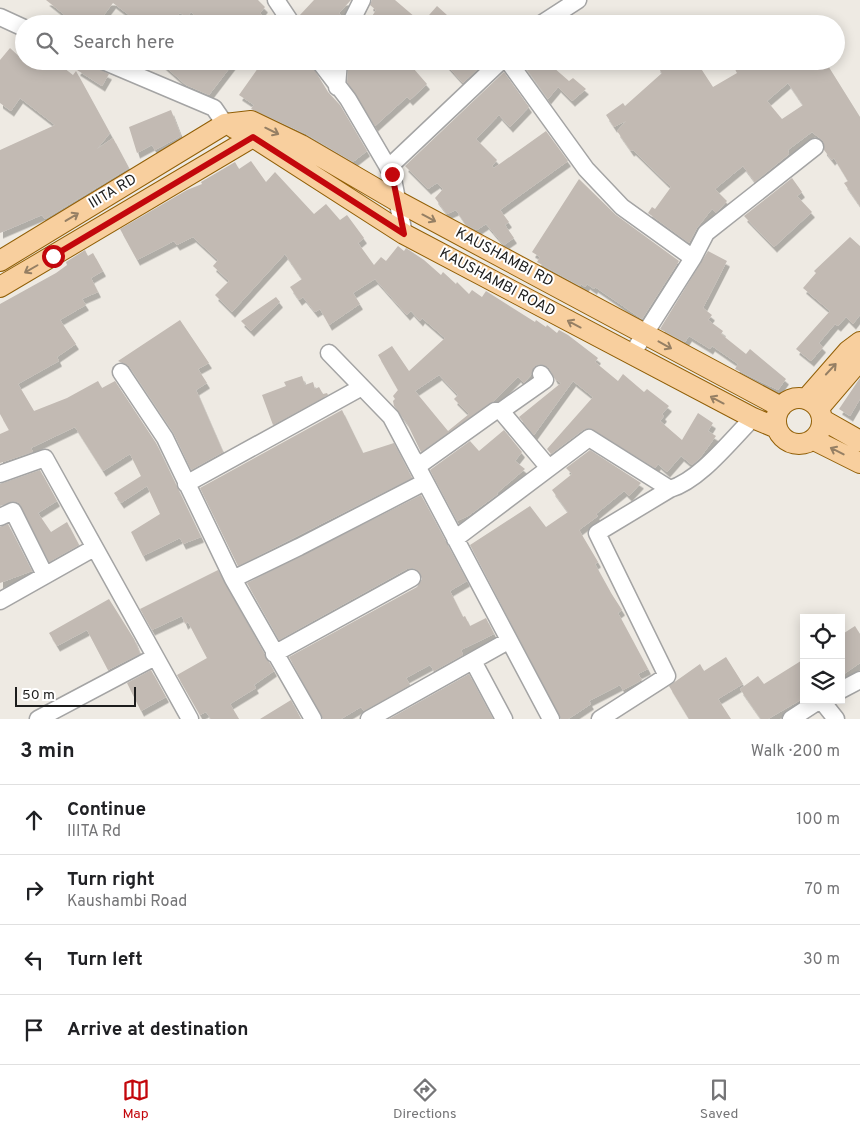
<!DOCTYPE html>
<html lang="en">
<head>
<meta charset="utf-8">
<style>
	body { margin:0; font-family:Overpass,sans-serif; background:#f2f2f2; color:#202124 }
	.controls { position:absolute; right:15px; bottom:15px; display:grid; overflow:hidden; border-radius:0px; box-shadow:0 2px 12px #0003 }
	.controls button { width:45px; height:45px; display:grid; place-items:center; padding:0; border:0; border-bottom:1px solid #e0e0e0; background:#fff; color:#202124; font:25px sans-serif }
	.scale { position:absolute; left:15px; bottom:12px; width:121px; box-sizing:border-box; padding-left:5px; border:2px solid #1d1d1d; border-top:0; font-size:14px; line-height:18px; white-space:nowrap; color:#1d1d1d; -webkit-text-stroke:4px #fff; paint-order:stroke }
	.stop { position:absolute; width:15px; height:15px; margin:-11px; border:4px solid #c3070c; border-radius:50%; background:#fff }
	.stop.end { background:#c3070c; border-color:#fff; box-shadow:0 1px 5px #0008 }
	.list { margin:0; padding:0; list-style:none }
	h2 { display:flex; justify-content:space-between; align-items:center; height:65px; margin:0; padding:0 20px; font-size:21px }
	h2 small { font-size:16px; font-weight:400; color:#757577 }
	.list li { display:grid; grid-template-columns:32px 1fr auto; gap:15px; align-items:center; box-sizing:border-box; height:70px; padding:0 20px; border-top:1px solid #e0e0e0 }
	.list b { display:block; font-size:19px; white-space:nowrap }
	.list p { margin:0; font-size:16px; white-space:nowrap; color:#757577 }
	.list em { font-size:16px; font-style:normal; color:#757577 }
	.icon { flex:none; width:28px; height:28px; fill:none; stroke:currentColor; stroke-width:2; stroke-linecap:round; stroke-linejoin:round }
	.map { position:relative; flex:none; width:860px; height:719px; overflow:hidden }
	.search { position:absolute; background:#fff; box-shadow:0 2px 12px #0003; left:15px; right:15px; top:15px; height:55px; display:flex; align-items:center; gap:12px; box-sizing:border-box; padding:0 18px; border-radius:28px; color:#757577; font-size:19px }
	.sheet { height:345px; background:#fff }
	nav { display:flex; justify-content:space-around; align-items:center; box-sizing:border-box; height:70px; border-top:1px solid #e0e0e0; background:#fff; font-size:14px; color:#757577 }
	nav a { display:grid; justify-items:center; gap:2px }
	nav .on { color:#c3070c }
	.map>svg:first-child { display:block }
</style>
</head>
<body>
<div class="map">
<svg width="860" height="719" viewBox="0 0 860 719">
	<defs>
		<filter id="shadow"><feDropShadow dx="3" dy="5.5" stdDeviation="0" flood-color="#0004"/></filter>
	</defs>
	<rect width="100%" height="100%" fill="#eeeae3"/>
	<path fill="#c2bab3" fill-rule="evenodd" filter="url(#shadow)" d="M46,0H258L265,7L260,13L271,24H205L191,12L187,17L180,13L170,24H141L113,3L97,24H76Z
		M314,0H351L339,13L342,17L340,24H302L299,16Z
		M372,0H395L422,23L437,6L457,24H367L376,10L370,5Z
		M10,48L24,61L36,69L41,61H55L73,75L76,71L110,133L97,149L113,138L129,168L45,219L42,215L0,233V150L55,125L20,98L11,111L0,103V60Z
		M84,61H93L95,67L109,74L102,86L77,70Z
		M159,61H235L209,95L186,85Z
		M263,61H309L328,92L340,105L367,151L353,162L306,134L251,109L254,105L239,95Z
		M360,61H407L427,84L410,100L407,97L375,126L347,82L348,70Z
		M443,61H486L463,83Z
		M521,61H546L569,81L573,78L586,89L572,101L558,87L548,99Z
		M664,61H696L713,87L737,73L731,61H825L860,117V206L844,183L848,181L834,158L832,160L824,150L823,141L812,132L788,150L789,154L755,182L743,166L715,189L727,201L716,213L712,209L697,228L689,243L648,213L652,207L655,209L671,187L633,150L631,151L617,131L626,121L614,127L606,115L623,103L625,106L662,73L657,66ZM788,83L803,105L782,119L767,101Z
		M504,72L529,107L510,127L499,115L476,139L497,160L492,166L494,168L546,131L568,161L500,210L509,222L505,225L514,238L504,245L486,224L477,230L466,225L456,210L447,214L435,198L443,189L437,183L428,189L405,166Z
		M171,110L181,136L155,150L152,145L137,153L129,127Z
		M251,161L266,182L275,172L314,214L326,204L340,220L347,215L364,238L358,243L374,265L381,257L386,261L398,246L404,251L406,248L424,260L441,275L443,272L456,284L457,282L469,294L472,290L482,297L486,291L535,322L536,320L546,327L547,325L557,333L559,330L568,335L598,358L595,362L618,381L623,374L644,392L647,389L669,406L662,414L664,416L660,421L682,440L698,413L713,423L708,431L716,436L700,458L692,465L681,456L667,472L658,464L655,468L589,428L583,430L551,454L547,449L593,397L573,381L534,435L519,417L561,383L555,379L549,368L541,364L535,366L531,375L524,383L518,377L494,401L421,452L407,423L394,406L393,401L395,399L393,396L398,390L378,355L392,346L409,371L445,338L422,318L420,321L411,311L407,315L375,279L353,293L360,304L329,325L320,309L315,312L303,297L299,300L290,287L302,279L285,254L232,312L215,295L229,281L213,266L218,260L193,237L177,245L174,241L137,260L120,229L187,190L202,184L201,182L235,162L239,169ZM439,375L458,395L454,399L469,414L448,431L415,391Z
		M792,178L802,192L797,196L812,212L774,247L744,216Z
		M579,179L616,215L679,261L642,319L595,287L594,289L587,284L585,287L581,284L580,286L544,266L537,262L540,257L532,252Z
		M850,237L860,246V315L853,324L846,317L838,326L835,324L819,343L823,347L811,361L796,349L830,311L803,288L816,273L814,271Z
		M85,250L88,256L93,253L103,271L91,278L98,292L82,299L86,305L60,320L76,344L57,357L59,361L18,384L34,411L67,398L98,381L102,388L115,381L156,443L201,537L183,544L180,538L143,556L131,532L160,514L147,486L121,503L114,493L141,476L130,454L103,471L75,427L31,448L33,452L0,463V434L9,430L0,414V304L56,273L67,265L66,262Z
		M708,251L727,261L703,308L712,315L708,320L723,331L721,334L746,354L750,349L786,379L778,390L735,369L738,364L712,346L710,349L689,336L685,342L660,329Z
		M276,297L280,302L251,331L241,321Z
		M180,320L209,363L198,369L207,383L196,390L223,452L191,470L173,432L129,366L118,361Z
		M302,376L305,385L313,382L315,389L319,387L323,394L327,393L328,395L273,425L262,395L286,386L284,382Z
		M860,378V399L850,416L839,409Z
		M342,410L363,453L394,443L412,478L238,566L200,488Z
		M504,430L522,452L515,461L525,469L497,493L498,494L468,516L457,521L430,470L470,441L479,451Z
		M590,450L641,483L629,496L624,491L596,514L598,516L579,530L598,562L595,564L611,593L622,610L618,613L648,669L638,674L642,680L623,690L620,685L589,701L591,704L576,714L568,719H561L470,545L530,506L546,527L568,512L552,490L572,474L566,468Z
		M40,470L57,501L38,513L51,532L67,522L79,545L49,562L19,503L13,501L0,506V484Z
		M421,495L467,581L450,591L463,617L465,616L470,626L486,618L494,634L461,650L463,655L434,671L430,665L406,678L410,685L364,711L361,707L341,719H323L289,657L417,587L422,579L420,573L413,568L407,569L279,640L247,583Z
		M8,524L32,571L0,583V527Z
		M218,570L274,671L254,685L256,688L230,704L239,719H211L206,712L200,715L177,675L207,658L188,622L185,624L182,616L152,630L140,609Z
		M109,599L134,639L140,654L108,670L87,630L57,646L49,633Z
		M855,626L860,634V663L841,676V635Z
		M726,657L743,684L718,699L731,719H689L669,686L700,664L704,671Z
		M804,659V698L768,719H761L740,689L758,676L764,684Z
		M151,670L166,697L141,711L127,683Z
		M469,674L493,719H389Z
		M291,700L301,719H260Z"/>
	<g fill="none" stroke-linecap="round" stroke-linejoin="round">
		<g stroke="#a4a4a4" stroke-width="19">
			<path id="minor" d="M276,0L292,24
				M0,17L24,28
				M350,24L362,0
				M541,24L578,0
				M103,61L214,108L225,124
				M319,61L348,99L392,174L404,234
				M508,61L586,169L622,207L693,258
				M337,87L339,61
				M388,168L501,61
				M329,353L391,417L551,719
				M632,354L693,258L706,233L815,147
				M121,372L165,438L233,579L313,719
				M501,411L549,468
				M413,458L418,466L495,411H501L545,380L541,374
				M0,474L45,458L190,719
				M186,484L362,387
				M0,517L13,511L45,575
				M455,539L589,438L670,489
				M233,579L299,547L425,482
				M0,601L94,548
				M274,654L412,578
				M473,661L504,719
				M841,690L860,680
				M821,700L836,719
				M38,719L155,657
				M369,719L508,641
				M600,719L667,676L597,533L670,489C700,480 730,441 753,418
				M791,719L820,700"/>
		</g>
		<g stroke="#915f06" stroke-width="22">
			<path id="major" d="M234,128L253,137L404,234L753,418L777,428
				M0,261L225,124L251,121L301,145L397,201L781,407
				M0,287L253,137
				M776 421a23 23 0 1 1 46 0a23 23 0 1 1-46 0Z
				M806,399L848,351L860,342
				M819,408L860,360
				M823,420L860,441
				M814,440L860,463"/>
		</g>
		<use href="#minor" stroke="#fff" stroke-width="16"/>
		<use href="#major" stroke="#f8cf9e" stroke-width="20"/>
	</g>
	<defs><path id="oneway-shaft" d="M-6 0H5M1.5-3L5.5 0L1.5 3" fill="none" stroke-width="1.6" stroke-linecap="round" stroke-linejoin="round" transform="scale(1.25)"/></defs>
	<g stroke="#957f64">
		<use href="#oneway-shaft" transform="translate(272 131) rotate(26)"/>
		<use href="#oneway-shaft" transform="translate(72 217) rotate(-31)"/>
		<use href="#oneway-shaft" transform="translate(429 218) rotate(28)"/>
		<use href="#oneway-shaft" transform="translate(31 269) rotate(150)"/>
		<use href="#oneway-shaft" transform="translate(574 324) rotate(-152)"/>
		<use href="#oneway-shaft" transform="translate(665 345) rotate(29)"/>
		<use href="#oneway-shaft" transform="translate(831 369) rotate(-47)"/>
		<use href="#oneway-shaft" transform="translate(717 400) rotate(-152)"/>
		<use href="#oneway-shaft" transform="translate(837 451) rotate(-153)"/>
	</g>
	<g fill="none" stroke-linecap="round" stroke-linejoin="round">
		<path stroke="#c3070c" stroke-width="6" d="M53,256L253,137L404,234L392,174"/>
	</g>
	<g text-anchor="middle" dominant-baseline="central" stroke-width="4" stroke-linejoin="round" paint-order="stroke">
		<g font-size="15" fill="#1d1d1d" stroke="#fff">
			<text transform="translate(113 192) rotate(-31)">IIITA RD</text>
			<text transform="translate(504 258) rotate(28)">KAUSHAMBI RD</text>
			<text transform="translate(497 283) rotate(28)">KAUSHAMBI ROAD</text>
		</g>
	</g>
</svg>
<div class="controls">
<button><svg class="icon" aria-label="locate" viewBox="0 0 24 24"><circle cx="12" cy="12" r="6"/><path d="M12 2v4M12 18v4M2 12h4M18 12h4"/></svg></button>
<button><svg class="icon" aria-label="layers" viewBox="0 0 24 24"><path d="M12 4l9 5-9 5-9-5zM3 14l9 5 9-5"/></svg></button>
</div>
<div class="scale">50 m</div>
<div class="stop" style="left:53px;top:256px"></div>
<div class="stop end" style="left:392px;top:174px"></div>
<div class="search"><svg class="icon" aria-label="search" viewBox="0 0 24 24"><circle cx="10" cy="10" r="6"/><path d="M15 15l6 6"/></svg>Search here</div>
</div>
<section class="sheet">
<h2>3 min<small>Walk · 200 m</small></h2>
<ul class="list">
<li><svg class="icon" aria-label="ahead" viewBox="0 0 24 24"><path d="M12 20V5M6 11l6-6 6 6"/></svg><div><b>Continue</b><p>IIITA Rd</p></div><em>100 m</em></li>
<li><svg class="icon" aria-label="right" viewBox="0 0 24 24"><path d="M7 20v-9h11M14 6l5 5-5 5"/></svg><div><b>Turn right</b><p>Kaushambi Road</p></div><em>70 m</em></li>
<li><svg class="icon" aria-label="left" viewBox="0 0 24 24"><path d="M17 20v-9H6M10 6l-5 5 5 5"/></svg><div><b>Turn left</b></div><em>30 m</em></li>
<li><svg class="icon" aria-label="arrive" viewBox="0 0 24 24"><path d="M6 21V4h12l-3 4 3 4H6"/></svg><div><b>Arrive at destination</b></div></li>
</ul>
</section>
<nav>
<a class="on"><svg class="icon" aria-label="map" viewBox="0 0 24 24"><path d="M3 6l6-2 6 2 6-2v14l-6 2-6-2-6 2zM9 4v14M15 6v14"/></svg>Map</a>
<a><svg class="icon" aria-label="directions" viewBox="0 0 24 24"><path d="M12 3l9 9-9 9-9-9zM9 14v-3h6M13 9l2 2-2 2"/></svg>Directions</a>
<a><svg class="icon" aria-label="saved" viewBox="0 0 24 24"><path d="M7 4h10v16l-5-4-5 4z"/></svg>Saved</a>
</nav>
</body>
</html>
